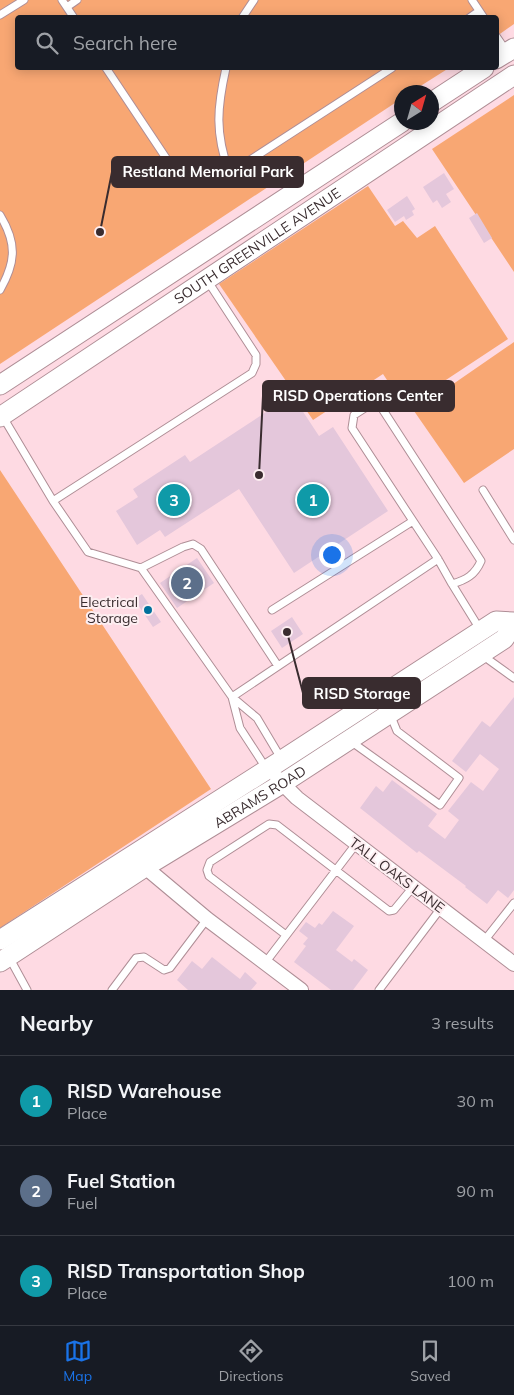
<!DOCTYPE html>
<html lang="en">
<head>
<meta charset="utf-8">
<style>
	body { margin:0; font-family:Mulish,sans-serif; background:#20242c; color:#f1f3f6 }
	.compass { position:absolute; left:394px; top:85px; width:45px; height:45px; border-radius:50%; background:#171b24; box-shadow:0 2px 12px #0003; rotate:37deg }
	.you { position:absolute; left:331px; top:554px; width:18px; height:18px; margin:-12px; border:4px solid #fff; border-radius:50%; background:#1a73e8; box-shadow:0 0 0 8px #1a73e833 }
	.badge { display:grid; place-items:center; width:32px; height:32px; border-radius:50%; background:#1a73e8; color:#fff; font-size:16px; font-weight:700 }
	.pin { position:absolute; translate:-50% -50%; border:2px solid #fff; box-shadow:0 1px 5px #0006 }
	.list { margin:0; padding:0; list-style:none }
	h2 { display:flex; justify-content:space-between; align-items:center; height:65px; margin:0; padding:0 20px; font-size:21px }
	h2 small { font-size:16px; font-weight:400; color:#9ea1a6 }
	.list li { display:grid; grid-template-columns:32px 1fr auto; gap:15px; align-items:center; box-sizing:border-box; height:90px; padding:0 20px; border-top:1px solid #363941 }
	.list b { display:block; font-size:19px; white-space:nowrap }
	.list p { margin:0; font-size:16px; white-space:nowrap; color:#9ea1a6 }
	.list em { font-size:16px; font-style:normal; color:#9ea1a6 }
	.icon { flex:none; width:28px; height:28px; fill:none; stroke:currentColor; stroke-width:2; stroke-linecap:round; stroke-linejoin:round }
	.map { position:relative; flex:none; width:514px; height:990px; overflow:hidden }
	.search { position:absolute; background:#171b24; box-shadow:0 2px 12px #0003; left:15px; right:15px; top:15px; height:55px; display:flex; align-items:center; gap:12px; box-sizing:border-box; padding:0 18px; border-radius:5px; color:#9ea1a6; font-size:19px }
	.sheet { height:335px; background:#171b24 }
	nav { display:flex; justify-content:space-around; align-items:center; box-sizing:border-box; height:70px; border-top:1px solid #363941; background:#171b24; font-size:14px; color:#9ea1a6 }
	nav a { display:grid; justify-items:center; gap:2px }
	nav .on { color:#1a73e8 }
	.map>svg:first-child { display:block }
</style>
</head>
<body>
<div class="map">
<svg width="514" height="990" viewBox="0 0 514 990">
	<rect width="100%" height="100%" fill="#fedae3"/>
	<path fill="#f8a773" d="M0,0H514V24L497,36L496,18H18V68H449L411,92H402L401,99L0,364Z
		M514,95V272L432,149Z
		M368,186L395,226L403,221L417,238L435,226L508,339L405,407L383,374L313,420L219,284Z
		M514,342V449L464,483L414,411Z
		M0,470L211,789L0,928Z"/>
	<path fill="#e4c7db" d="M444,173L454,189L446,194L451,202L442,208L437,200L433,203L423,187Z
		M407,196L415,209L412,211L414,215L406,220L404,216L395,222L387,210Z
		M477,213L492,238L484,243L469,218Z
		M292,395L319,436L333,427L388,511L294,573L239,489L165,537L160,530L137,545L116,511L138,497L133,489L185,455L190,462Z
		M197,558L214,583L177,608L160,583Z
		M142,594L161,622L153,627L134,599Z
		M292,617L303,634L282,648L271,631Z
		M514,697V890L508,898L498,890L487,904L465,887L466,886L419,851L417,853L360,808L376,786L383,792L392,780L437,814L428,826L445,839L459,820L448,811L471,782L483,791L499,769L480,754L466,772L452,761L482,721L490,727Z
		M333,911L354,926L336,950L352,962L354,959L368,970L353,990H331L294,962L306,946L303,944L308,938L299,931L306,922L315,928L319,923L322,925Z
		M212,957L240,979L245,972L257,983L251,990H188L177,980L192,961L202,969Z"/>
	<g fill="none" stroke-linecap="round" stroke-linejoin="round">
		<g stroke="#af8e96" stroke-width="9">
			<path id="lane" d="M62,0L74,18
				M472,0L484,18
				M67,7L77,0
				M0,15L24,0
				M242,18L254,0
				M469,18L479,11
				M496,36L507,52
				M106,68L170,164C199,193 216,179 247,162L392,68
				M226,68C217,108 215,133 229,172
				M0,215C17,243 16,262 0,290
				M3,417L53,501L88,552L141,568L232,697L257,718L282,760
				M483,490L514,540
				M53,501L252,373L256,364V355L207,280
				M413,521L438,559
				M141,568L183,547L193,544L201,549L278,666
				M452,584L481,631
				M485,652L489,660L514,678
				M232,697L438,559L452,584C466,580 475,575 481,561L381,407L368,406L354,415L352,428L413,521L272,610
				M232,697L240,728L266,768
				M353,740L356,745L440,805L459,778L397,731L390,714
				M286,935L209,876L207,870L210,862L269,824L277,825L389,911L394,910L413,887
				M484,941L514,903
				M9,957L27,990
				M265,963L356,844
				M112,990L136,958L144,957L164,970L170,968L207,919
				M379,990L441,908"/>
		</g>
		<g stroke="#af8e96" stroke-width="16">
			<path id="street" d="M277,778L297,798L514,964
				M140,859L145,867L207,919L301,990"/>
		</g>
		<g stroke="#af8e96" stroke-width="21">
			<g id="secondary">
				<path d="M496,59L514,48"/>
				<path d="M432,102L484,68"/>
				<path d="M0,385L402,122"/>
				<path id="s1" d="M0,417L514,75"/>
				<path d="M0,940L282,760L496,621L514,622"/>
				<path id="s2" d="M0,962L145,867L283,783L504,639L514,625"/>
			</g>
		</g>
		<use href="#lane" stroke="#fff" stroke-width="7"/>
		<use href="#street" stroke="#fff" stroke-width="14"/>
		<use href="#secondary" stroke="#fff" stroke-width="19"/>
	</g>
	<circle fill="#00719c" stroke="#fdeef1" stroke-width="2" cx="148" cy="610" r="5"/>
	<g text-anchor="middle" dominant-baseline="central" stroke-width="4" stroke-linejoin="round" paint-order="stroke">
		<g font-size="14" fill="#392c2f" stroke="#fdeef1">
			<text stroke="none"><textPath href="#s1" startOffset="309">SOUTH GREENVILLE AVENUE</textPath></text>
			<text stroke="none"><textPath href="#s2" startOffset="308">ABRAMS ROAD</textPath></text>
			<text transform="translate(397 875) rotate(37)">TALL OAKS LANE</text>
		</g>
		<g font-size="14" fill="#392c2f" stroke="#fdeef1" text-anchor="end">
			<text x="138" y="602">Electrical<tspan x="138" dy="16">Storage</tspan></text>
		</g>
	</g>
	<path fill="none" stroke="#392c2f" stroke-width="2" d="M100 232L112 172M259 475L263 396M287 632L303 693"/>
	<g fill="#392c2f" stroke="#fdeef1" stroke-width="2">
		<circle cx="100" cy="232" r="5"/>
		<circle cx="259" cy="475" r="5"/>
		<circle cx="287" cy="632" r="5"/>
	</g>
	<g fill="#392c2f" stroke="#392c2f" stroke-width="2">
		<rect x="112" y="157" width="191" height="30" rx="5"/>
		<rect x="263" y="381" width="191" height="30" rx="5"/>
		<rect x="303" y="678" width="117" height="30" rx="5"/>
	</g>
	<g font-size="15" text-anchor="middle" font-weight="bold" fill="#fff">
		<text x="208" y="177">Restland Memorial Park</text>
		<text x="358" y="401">RISD Operations Center</text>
		<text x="362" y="699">RISD Storage</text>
	</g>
</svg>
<svg class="compass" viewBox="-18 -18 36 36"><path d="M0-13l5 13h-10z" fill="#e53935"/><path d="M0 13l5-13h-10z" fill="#9ea1a6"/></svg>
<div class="you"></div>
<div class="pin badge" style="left:313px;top:500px;background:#0f9aa8">1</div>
<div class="pin badge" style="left:187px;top:583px;background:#5c6f8a">2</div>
<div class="pin badge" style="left:174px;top:500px;background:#0f9aa8">3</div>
<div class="search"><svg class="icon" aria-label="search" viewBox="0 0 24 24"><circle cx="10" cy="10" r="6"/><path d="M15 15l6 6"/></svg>Search here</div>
</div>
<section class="sheet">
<h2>Nearby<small>3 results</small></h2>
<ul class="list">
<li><span class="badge" style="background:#0f9aa8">1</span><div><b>RISD Warehouse</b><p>Place</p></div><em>30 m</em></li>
<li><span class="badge" style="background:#5c6f8a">2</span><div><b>Fuel Station</b><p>Fuel</p></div><em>90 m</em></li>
<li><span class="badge" style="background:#0f9aa8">3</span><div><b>RISD Transportation Shop</b><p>Place</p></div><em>100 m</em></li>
</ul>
</section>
<nav>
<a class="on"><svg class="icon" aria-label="map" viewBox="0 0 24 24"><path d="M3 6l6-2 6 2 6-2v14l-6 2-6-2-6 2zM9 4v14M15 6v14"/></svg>Map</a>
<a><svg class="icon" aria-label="directions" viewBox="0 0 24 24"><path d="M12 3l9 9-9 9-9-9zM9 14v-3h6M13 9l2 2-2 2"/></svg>Directions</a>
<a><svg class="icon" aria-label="saved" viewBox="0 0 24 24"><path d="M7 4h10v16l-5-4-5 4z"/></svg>Saved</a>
</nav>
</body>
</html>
